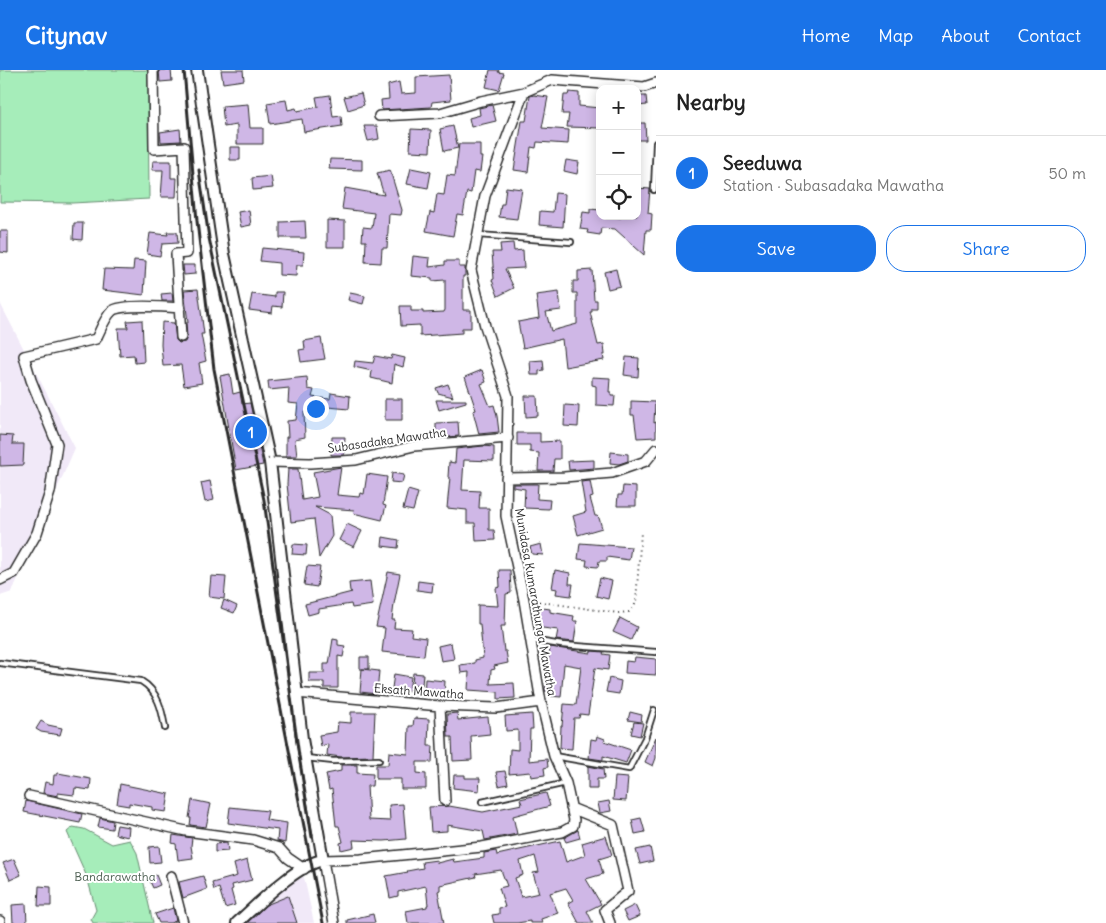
<!DOCTYPE html>
<html lang="en">
<head>
<meta charset="utf-8">
<style>
	body { margin:0; font-family:Delius,sans-serif; background:#f2f2f2; color:#222 }
	.controls { position:absolute; right:15px; top:15px; display:grid; overflow:hidden; border-radius:10px; box-shadow:0 2px 12px #0003 }
	.controls button { width:45px; height:45px; display:grid; place-items:center; padding:0; border:0; border-bottom:1px solid #e0e0e0; background:#fff; color:#222; font:25px sans-serif }
	.you { position:absolute; left:315px; top:338px; width:18px; height:18px; margin:-12px; border:4px solid #fff; border-radius:50%; background:#1a73e8; box-shadow:0 0 0 8px #1a73e833 }
	.badge { display:grid; place-items:center; width:32px; height:32px; border-radius:50%; background:#1a73e8; color:#fff; font-size:16px; font-weight:700 }
	.pin { position:absolute; translate:-50% -50%; border:2px solid #fff; box-shadow:0 1px 5px #0006 }
	.list { margin:0; padding:0; list-style:none }
	h2 { display:flex; justify-content:space-between; align-items:center; height:65px; margin:0; padding:0 20px; font-size:21px }
	h2 small { font-size:16px; font-weight:400; color:#767676 }
	.list li { display:grid; grid-template-columns:32px 1fr auto; gap:15px; align-items:center; box-sizing:border-box; height:75px; padding:0 20px; border-top:1px solid #e0e0e0 }
	.list b { display:block; font-size:19px; white-space:nowrap }
	.list p { margin:0; font-size:16px; white-space:nowrap; color:#767676 }
	.list em { font-size:16px; font-style:normal; color:#767676 }
	.actions { display:flex; gap:10px; padding:15px 20px }
	.actions a { flex:1; padding:11px 0; border:1px solid #1a73e8; border-radius:20px; text-align:center; font-size:18px; color:#1a73e8 }
	.actions .main { background:#1a73e8; color:#fff }
	.icon { flex:none; width:28px; height:28px; fill:none; stroke:currentColor; stroke-width:2; stroke-linecap:round; stroke-linejoin:round }
	.map { position:relative; flex:none; width:656px; height:853px; overflow:hidden }
	header { display:flex; align-items:center; gap:30px; box-sizing:border-box; height:70px; padding:0 25px; background:#1a73e8; color:#fff }
	header strong { font-size:24px }
	nav { display:flex; gap:28px; margin-inline-start:auto; font-size:18px }
	main { display:flex }
	aside { flex:1; background:#fff }
	.map>svg:first-child { display:block }
</style>
</head>
<body>
<header>
<strong>Citynav</strong>
<nav><a>Home</a><a>Map</a><a>About</a><a>Contact</a></nav>
</header>
<main>
<div class="map">
<svg width="656" height="853" viewBox="0 0 656 853">
	<rect width="100%" height="100%" fill="#fff"/>
	<filter id="ink" filterUnits="userSpaceOnUse"><feTurbulence type="fractalNoise" baseFrequency=".02" numOctaves="2"/><feDisplacementMap in="SourceGraphic" scale="10" xChannelSelector="R" yChannelSelector="G"/><feConvolveMatrix kernelMatrix="1 2 1 2 8 2 1 2 1" color-interpolation-filters="sRGB"/></filter>
	<g filter="url(#ink)">
		<path fill="#f1e9f8" d="M0,233L75,378L12,522L0,526Z
			M304,807L314,853H240L288,813Z"/>
		<path fill="#a6edba" stroke="#688c72" d="M0,0H148L149,129L72,133L0,132Z
			M73,757L84,759L112,774L130,770L137,783L153,853H93L91,849L96,840L87,807L67,762Z"/>
		<path fill="#cfb7e6" stroke="#2b2b2b" fill-rule="evenodd" d="M159,0H171L172,11L160,12Z
			M221,0H243L244,10L223,13Z
			M490,0H499L498,2L504,3L499,20L486,17Z
			M449,5L451,30L432,32L431,37L382,40L381,30L389,29L388,15L399,12L401,24L416,23V7Z
			M569,22L579,23V36L600,38V58L567,57L569,44H562L564,25H568Z
			M361,23L364,35L348,40L344,27Z
			M330,25L333,47L341,46L342,56L304,62L302,49L270,54L267,33L286,30L288,40L296,38L297,41L318,37L316,27Z
			M534,25L548,27L542,58L569,60L568,74L537,72L536,78L531,77L528,102L514,100L522,51H526L530,26Z
			M637,26H646L647,35L637,36Z
			M248,34L250,58H263V74H237V55L224,57L222,36Z
			M492,35L496,51L471,57L469,48L480,45L479,38Z
			M637,53H645L646,70H637Z
			M364,56H377L379,69L368,71Z
			M453,56L458,78L444,81L440,59Z
			M180,59L181,71L161,72L160,62Z
			M411,59L431,60L430,82L410,81Z
			M459,74H480V87H482L480,102L474,101L471,123L467,122L463,145L457,144L453,166L426,161L430,142L434,143L437,124L444,125L447,105L455,106Z
			M230,77H240V90H230Z
			M330,89L362,90V100L329,99Z
			M566,90L579,92L577,104L564,101Z
			M153,91H171V108H177L176,127H161L163,100H152Z
			M411,98L431,102L428,118L407,114Z
			M390,100L402,140L401,145L389,144L387,178H382L381,193L365,192L366,171H362L363,157L372,158L374,143L342,139L345,118L384,125L377,103Z
			M271,106L273,118L253,120L252,108Z
			M506,117L522,119L517,149L499,147L501,134H504Z
			M637,118L650,119L648,143L652,144L651,160H646L644,185L615,159L601,158L600,165L587,163L588,160L580,159L583,142L590,143V139L600,140V146L621,148V146H637Z
			M555,123L565,124L563,157L539,155L540,141L553,142Z
			M249,140L251,155L241,157L238,142Z
			M327,150L345,151V177H327Z
			M305,151L306,168H280V152Z
			M74,153H83L82,170L73,169Z
			M0,161H8V183L0,182Z
			M167,162H177L178,173L162,174L160,186L147,184L150,163L168,165Z
			M513,173L514,181L523,180L524,198L505,199L514,218L498,226L492,210L494,209L492,182H501L500,174Z
			M262,178L304,182L303,195H297L296,206L279,205V193L260,191Z
			M413,186L430,188L429,197L445,195V191H459V197H465V206H463V240H471V258H462V263L420,266V255L401,256L400,236H411V241H423V243L444,242L445,240V210L432,211V208L411,206Z
			M134,190L146,191L144,225L102,220L104,199L133,200Z
			M183,195H195V204L184,205Z
			M616,199L620,216L608,219L604,202Z
			M592,200L594,230H597V239H592V242H590L598,275L604,274L605,285H603L604,290L565,297L562,269L523,278L518,252L539,248L536,225L559,222L561,240L546,242L551,261L577,254V223H573V211H578V201Z
			M198,219L204,264H201L206,291L199,293L202,313L184,316L181,295L163,296L161,275L162,252L174,253L176,270L179,273L185,272L187,267L186,253H188L184,220Z
			M275,222H283L282,237L273,236L272,243L249,240L252,224L275,227Z
			M172,223L173,231H162L161,224Z
			M350,223L365,226L363,234L348,230Z
			M142,250L144,292L135,293L134,285L120,286L118,258H128L127,251Z
			M321,268L325,289L301,292L299,280L305,279L304,271Z
			M392,285L405,288L403,297L394,294L392,313L371,308L372,301L354,297L355,291L373,293L375,286L391,289Z
			M626,287L639,288L638,307L624,305Z
			M543,290L544,300L539,301V305H531L530,291Z
			M482,300L486,312L481,314L490,336L494,335L497,346L499,362L479,364L473,341L476,340L465,307Z
			M230,304L233,324L240,322L242,334L250,333L263,395L236,400L220,306Z
			M307,307L308,319L314,320L312,327L330,329L331,323L350,326L349,339L317,336L316,344L304,342L305,367L295,369L297,386H286V367H288L287,351L296,350L298,334L288,333L289,318L269,320L268,311Z
			M592,307L610,308L609,322H611V326H615L614,336L596,335V316L592,315Z
			M448,314L453,327L438,323L436,318Z
			M525,326H537L538,346L526,347Z
			M385,329H402V350H385Z
			M436,330H466V332L439,340Z
			M631,331L655,332L654,353L656,352V367L637,368L634,345H631Z
			M565,335L579,336L578,357L564,356Z
			M458,352L459,366L436,368V353Z
			M517,363H540V372L560,371V389H554L553,401H538L539,383L530,382V375H517Z
			M0,365L13,366L12,374H24L23,395L0,396Z
			M332,367H345L344,385H331Z
			M483,376L494,377V391L464,390L462,420L480,421L479,438H489V460H494L495,470L476,471L475,453H467V440L447,438L450,407H448L449,392L455,393L456,379Z
			M611,382L628,384V391L619,394L610,393Z
			M594,390V398L569,400L568,391Z
			M341,397L337,425L359,427L360,423L364,424L367,404L387,407L383,435L386,436L382,450L353,443L354,440L315,437L330,445L332,466L319,488L314,449L291,452L287,414L288,399H298L302,430L318,427L313,402Z
			M392,403L404,405L402,413L391,412Z
			M210,411L214,430L205,432L201,413Z
			M590,411L593,427L590,428L595,446H597L599,448L602,458L578,465L573,446L586,442L581,412Z
			M513,414H538L537,429L550,430L549,439L524,438L525,419L513,417Z
			M623,416L636,417V436H617L618,425H622Z
			M408,420L418,423L413,441L403,439Z
			M347,454L362,461L354,477L339,470Z
			M383,467L399,470L398,478L382,476Z
			M580,473L631,477L629,490L607,487V491H599L598,497L586,496L587,490L578,489Z
			M293,474L307,475L306,485L292,484Z
			M541,474L543,485L532,484L530,477Z
			M307,496L320,497L317,517L304,515Z
			M499,500H510L511,523L506,524L505,556H501L504,581H506L508,593L494,596L495,599L491,600L490,614L514,613L515,628L498,629V622L468,620L469,602L461,603L460,595L475,593V590L483,588L480,554H478V535L498,536L496,518L500,517Z
			M555,500L570,503L569,514H573L571,526L556,524L557,519L552,518Z
			M388,502L400,504L394,534L392,550H395L394,558L412,559L411,566L426,568L424,586L382,582L385,558L376,557Z
			M211,506L226,507L224,529L209,527Z
			M600,508L612,511L608,529L596,526Z
			M370,511L373,535L352,538L351,534L319,539V542L308,545L305,534L352,522L350,521L349,513Z
			M418,511L433,513L432,522L417,520Z
			M224,530L237,536L234,543L221,538Z
			M536,537L550,539V542L574,546L573,551H577L574,572L556,570L558,560L535,557Z
			M620,548L637,557L631,570L613,562Z
			M333,569L338,570V575L345,576L343,587L338,586V618H324V612H309V603H324V594H329Z
			M451,573L454,589L441,591L438,576Z
			M550,577L591,583V581L604,582L603,584L610,585L608,600L595,598L588,645L580,644L579,648H574L572,679L560,678L561,656H562L564,634L576,635L581,597L564,594L561,627L550,626V622L545,621Z
			M360,587H369V599H360Z
			M635,587L656,589V605L625,603L626,591L634,592Z
			M362,599L379,601L377,624L360,622Z
			M413,603L423,604L422,615L412,614Z
			M394,604L411,607L409,621L392,618Z
			M609,608L621,611L619,624L606,622Z
			M425,609L445,611L444,627L424,625Z
			M351,642H375L373,686L341,687L327,685L328,674L321,676L319,665L337,662L338,652L351,653Z
			M630,642L642,645L641,652L628,650Z
			M457,643L458,650L488,647L490,664L471,666L472,690L453,691L452,667H448L447,644Z
			M532,644L533,659H530L529,691L547,689L548,697L544,698L545,705L531,707L530,702L509,704L510,679L518,680V660L506,661L505,646Z
			M414,648L429,649L428,676H433L432,692H417V703L426,704V719H401V709H376V695H388L389,682L408,684L409,656H413Z
			M41,651L48,655L62,658L60,665L41,662L36,659Z
			M634,652L643,653L640,666L631,664Z
			M597,666L605,669L604,671L631,680L626,693L603,686V690L589,688L591,669L596,670Z
			M656,667V688L653,696L645,692Z
			M341,695H357V703L373,704L372,716H367L369,750L390,751L389,735L403,734L406,769L384,771L353,770L354,777L341,780L340,773L343,772L339,756H336L332,719L329,720L326,704L341,701Z
			M588,696L603,699L604,709H597V719H588Z
			M505,701L508,714L499,716L496,702Z
			M58,703L91,709L90,720L75,718L74,725L58,723V726L43,723L45,712L53,714L54,705H57Z
			M454,705H465V708H480L479,721L453,718Z
			M615,707L628,708L626,731L613,730Z
			M120,714L169,724L166,742L152,740V737L129,733V736L117,734Z
			M546,723L550,736L513,746L517,764L485,770L483,761L447,755V761L431,762L429,737L449,736L483,742L522,734L520,729Z
			M192,730L211,734L206,757L190,755L191,748H189Z
			M26,731L82,744L80,753L24,742Z
			M609,731L611,741L600,743L598,733Z
			M230,737L268,741L266,750L287,753L285,773L277,771L278,760L228,753Z
			M100,748L113,751L112,759L98,757Z
			M641,748L645,762L635,764L632,750Z
			M117,755L129,757L128,767L115,764Z
			M578,760L580,768L566,772L564,768Z
			M173,765L192,768L191,776L193,788L178,790L176,774L172,773Z
			M606,766L612,785L599,789L603,804L586,809L601,834L587,841L593,853H579L568,833L573,830L566,818L550,823L558,843L541,849L542,853H530V851L517,853H494L492,845L499,844V838L505,837L499,818L507,816L501,800L475,804L476,807L440,815V820L438,821L444,853H408L406,841L427,837V835H428L426,816L398,822V826L390,828L386,806L408,802L407,801L423,798L422,792L437,790V793L453,789L454,792L484,788V783L496,781L497,785L560,771L566,792L585,785L582,773ZM535,786L539,802L533,803L539,823L521,827L515,808L523,805L520,791Z
			M227,773L228,781L215,782V774Z
			M159,776L161,792L150,793L149,777Z
			M650,777L653,791L640,794L636,780Z
			M14,789L21,805L10,810L3,793Z
			M247,790L252,810L232,815L233,819L231,820L235,835L225,838L219,818L214,820L212,813L237,806L234,794Z
			M156,805L160,815L153,818L148,807Z
			M203,806L207,819L183,828L179,812Z
			M39,816L51,817V836H38Z
			M288,826L297,853H247L266,835Z
			M26,834L27,853H13L12,835Z
			M635,835L640,846L628,851L623,841Z
			M173,838L176,851L170,853H159L155,844Z
			M373,844L375,853H347V850Z"/>
		<g fill="none" stroke-linecap="round" stroke-linejoin="round">
			<g stroke="#2b2b2b" stroke-width="8">
				<path id="service" d="M654,120L656,73
					M478,165L571,172
					M531,570L562,575L656,582
					M0,593L141,611C158,621 162,640 165,658
					M554,686L629,699L645,668L654,640
					M306,688L333,691L379,690
					M482,732L566,713"/>
			</g>
			<g stroke="#2b2b2b" stroke-width="12">
				<path id="minor" d="M153,0L154,79L184,77L187,183L176,184L181,267
					M379,46L440,43L481,31L524,22L552,10L644,17L656,13
					M270,392L310,393L356,390L414,376L508,368
					M506,408L564,407L612,403L646,391L656,379
					M0,510L14,503L37,463L50,422L57,374L31,310L24,286L96,269C100,261 105,247 112,241C120,234 167,237 180,238
					M296,623L440,636L496,638L541,632
					M440,636L445,731
					M29,726L186,761L253,770L279,778L288,788L304,799
					M571,738L613,755L628,821L605,840L610,853
					M171,806L183,853
					M0,851V853
					M334,853L323,790L361,789L482,777L562,762L573,756L574,750L566,713L554,686L541,632L524,530L506,446L508,326L485,256L471,200L485,126L524,22"/>
			</g>
			<g stroke="#2b2b2b" stroke-width="14">
				<path id="tertiary" d="M197,0L224,184L270,392L302,669L323,790C296,795 258,834 237,853"/>
			</g>
			<path stroke="#2b2b2b" stroke-width="2" stroke-dasharray="1 4" stroke-linecap="butt" d="M534,531L618,543L629,542L634,537L636,532L641,462"/>
			<use href="#service" stroke="#fff" stroke-width="4.5"/>
			<use href="#minor" stroke="#fff" stroke-width="9"/>
			<use href="#tertiary" stroke="#fff" stroke-width="10"/>
			<path stroke="#2b2b2b" stroke-width="3" d="M184,0L197,151L214,299L323,853
				M199,100L209,168L264,430L299,686L312,767"/>
			<path stroke="#2b2b2b" stroke-width="2" stroke-dasharray="1 4" stroke-linecap="butt" d="M263,390L276,387"/>
		</g>
	</g>
	<g text-anchor="middle" dominant-baseline="central" stroke-width="4" stroke-linejoin="round" paint-order="stroke">
		<g font-size="12" fill="#2b2b2b" stroke="#fff">
			<text transform="translate(387 370) rotate(-8)">Subasadaka Mawatha</text>
			<text transform="translate(536 532) rotate(80)">Munidasa Kumarathunga Mawatha</text>
			<text transform="translate(419 621) rotate(4)">Eksath Mawatha</text>
		</g>
		<g font-size="12" fill="#4a5c4f" stroke="#fff">
			<text x="115" y="806">Bandarawatha</text>
		</g>
	</g>
</svg>
<div class="controls">
<button>+</button>
<button>−</button>
<button><svg class="icon" aria-label="locate" viewBox="0 0 24 24"><circle cx="12" cy="12" r="6"/><path d="M12 2v4M12 18v4M2 12h4M18 12h4"/></svg></button>
</div>
<div class="you"></div>
<div class="pin badge" style="left:251px;top:362px">1</div>
</div>
<aside>
<h2>Nearby<small></small></h2>
<ul class="list">
<li><span class="badge">1</span><div><b>Seeduwa</b><p>Station · Subasadaka Mawatha</p></div><em>50 m</em></li>
</ul>
<div class="actions"><a class="main">Save</a><a>Share</a></div>
</aside>
</main>
</body>
</html>
